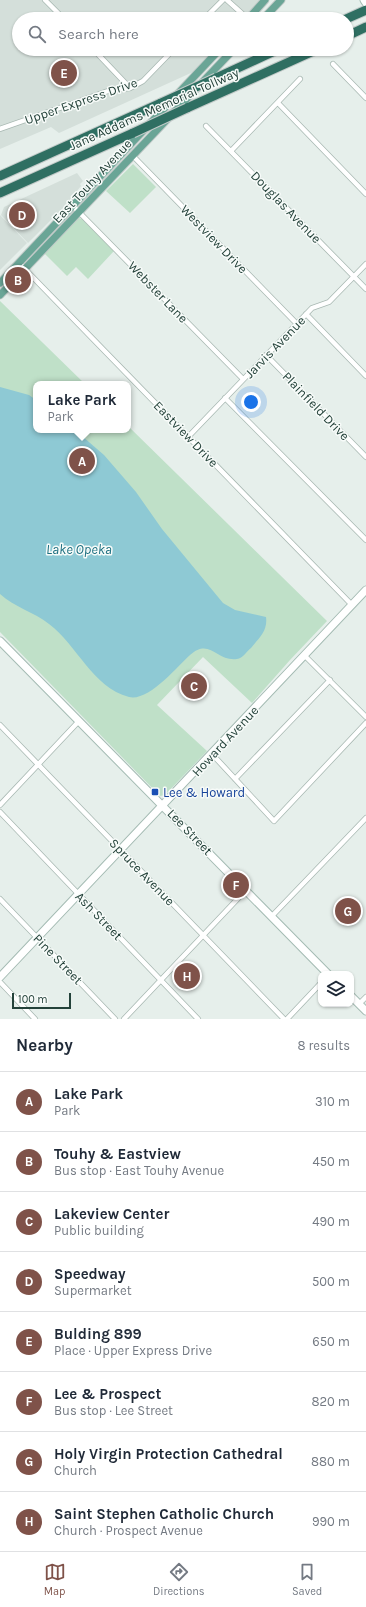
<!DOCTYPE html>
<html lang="en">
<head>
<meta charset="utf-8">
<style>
	body { margin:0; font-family:Karla,sans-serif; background:#f6f6f7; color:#1f2937 }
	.controls { position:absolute; right:12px; bottom:12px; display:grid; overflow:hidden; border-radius:8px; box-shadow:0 1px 3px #0004 }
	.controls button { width:36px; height:36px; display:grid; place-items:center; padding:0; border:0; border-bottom:1px solid #e0e1e3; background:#fff; color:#1f2937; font:20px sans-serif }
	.scale { position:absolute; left:12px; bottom:10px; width:59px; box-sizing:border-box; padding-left:4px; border:2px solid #24423a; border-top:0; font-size:11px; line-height:14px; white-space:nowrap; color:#24423a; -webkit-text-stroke:3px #f7fbf9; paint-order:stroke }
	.you { position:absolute; left:251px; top:402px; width:14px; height:14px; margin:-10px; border:3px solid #fff; border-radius:50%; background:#1a73e8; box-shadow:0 0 0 6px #1a73e833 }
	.badge { display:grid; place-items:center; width:26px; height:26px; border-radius:50%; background:#7f5249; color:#fff; font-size:13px; font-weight:700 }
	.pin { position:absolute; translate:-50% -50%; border:2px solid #fff; box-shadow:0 1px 4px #0006 }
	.popup { position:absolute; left:33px; top:381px; width:98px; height:52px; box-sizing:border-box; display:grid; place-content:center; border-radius:8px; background:#fff; filter:drop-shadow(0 1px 3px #0005); font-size:13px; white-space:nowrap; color:#747a83 }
	.popup b { font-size:15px; color:#1f2937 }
	.popup::after { content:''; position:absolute; left:50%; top:100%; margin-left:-8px; border:8px solid transparent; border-top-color:#fff }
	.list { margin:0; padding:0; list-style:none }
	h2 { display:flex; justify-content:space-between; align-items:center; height:52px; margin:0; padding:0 16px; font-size:17px }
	h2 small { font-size:13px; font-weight:400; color:#747a83 }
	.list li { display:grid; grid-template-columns:26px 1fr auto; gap:12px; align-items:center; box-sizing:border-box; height:60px; padding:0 16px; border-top:1px solid #e0e1e3 }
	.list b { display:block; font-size:15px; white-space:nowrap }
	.list p { margin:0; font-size:13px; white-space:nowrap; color:#747a83 }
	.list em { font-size:13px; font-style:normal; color:#747a83 }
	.icon { flex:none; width:22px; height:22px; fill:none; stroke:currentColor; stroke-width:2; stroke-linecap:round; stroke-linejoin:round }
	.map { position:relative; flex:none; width:366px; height:1019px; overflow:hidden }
	.search { position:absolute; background:#fff; box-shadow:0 1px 3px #0004; left:12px; right:12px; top:12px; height:44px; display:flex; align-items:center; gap:10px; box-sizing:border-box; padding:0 14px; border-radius:22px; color:#747a83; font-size:15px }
	.sheet { height:532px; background:#fff }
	nav { display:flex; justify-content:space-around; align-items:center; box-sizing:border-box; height:56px; border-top:1px solid #e0e1e3; background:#fff; font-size:11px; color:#747a83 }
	nav a { display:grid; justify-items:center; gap:2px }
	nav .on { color:#7f5249 }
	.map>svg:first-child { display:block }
</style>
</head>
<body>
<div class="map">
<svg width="366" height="1019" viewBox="0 0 366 1019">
	<rect width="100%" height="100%" fill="#e6efeb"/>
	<path fill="#d4dfda" d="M0,0H260L243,19H19V49H215L193,72L59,133L51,127L0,149Z
		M77,173L83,181L80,184L81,186L61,210L28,243L1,215L4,207Z
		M0,215L27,243L0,270Z"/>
	<path fill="#bfe0c8" d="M133,164L156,187L130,213L106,191Z
		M79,218L82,219L114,251L88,279L76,267L67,276L44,253Z
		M0,301L85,384H36V430H128V426L327,621L290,660L252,703L203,657L157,705L207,751L165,795L160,796L0,632Z"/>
	<path fill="#8ec9d4" d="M0,387L29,395L36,400V430H75L104,455L136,492L162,529L223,603L235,610L266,617C268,631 259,638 251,648C246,652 243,658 237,659C217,662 210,637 190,655C177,667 148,702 129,697C92,687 78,646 49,624C34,612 14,607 0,594Z"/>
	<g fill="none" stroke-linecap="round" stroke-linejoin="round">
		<g stroke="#a8b8b2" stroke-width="6">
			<path id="street" d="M45,0L64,19
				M227,0L248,19
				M204,19L223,0
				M93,49L130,88
				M333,64L366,98
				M278,103L366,194
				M206,126L366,289
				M0,129L108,91L130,88L143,81L174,49
				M231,151L300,79
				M132,155L297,324
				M73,206L243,379
				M19,263L352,605
				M306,314L366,376
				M266,355L366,457
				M225,398L366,540
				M188,437L312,308L329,302L366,264
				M305,656L366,717
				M0,725L284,1019
				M212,754L274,821L366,723
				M235,779L330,680
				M0,805L79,721
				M0,812L198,1019
				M0,899L115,1019
				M272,916L366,818
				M0,982L35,1019
				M359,1004L366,997
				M124,1019L246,890
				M287,1019L321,983"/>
		</g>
		<g stroke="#a4bbb3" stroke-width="9">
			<path id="secondary" d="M364,0L366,3
				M0,641L328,974
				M0,977L366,590
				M351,996L366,1011"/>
		</g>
		<g stroke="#c2cac8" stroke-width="9">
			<path id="primary" d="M248,19L265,0
				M263,19L281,0
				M0,283L220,49
				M0,295L234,49"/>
		</g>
		<g stroke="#c2cac8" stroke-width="11">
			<path id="highway" d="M346,19L366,10
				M347,36L366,27
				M216,78L279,49
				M187,108L318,49
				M0,176L161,103
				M0,193L133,133"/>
		</g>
		<use href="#street" stroke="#fff" stroke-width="4.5"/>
		<use href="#secondary" stroke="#fff" stroke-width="7"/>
		<use href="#primary" stroke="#6aa596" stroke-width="7"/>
		<use href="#highway" stroke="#2f6f62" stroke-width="9"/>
		<g stroke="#c2cac8" stroke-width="11" stroke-linecap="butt">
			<path id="highway-bridge" d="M161,103L216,78
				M133,133L187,108"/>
		</g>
		<use href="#highway-bridge" stroke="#2f6f62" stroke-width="9"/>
	</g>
	<rect fill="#1a4fb4" stroke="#f7fbf9" stroke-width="1.5" x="151" y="788" width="8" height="8" rx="2"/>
	<g text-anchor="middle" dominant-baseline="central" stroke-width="3" stroke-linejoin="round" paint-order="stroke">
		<g font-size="13" fill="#24423a" stroke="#f7fbf9">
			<text transform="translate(81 101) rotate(-19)">Upper Express Drive</text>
			<text transform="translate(154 109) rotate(-24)">Jane Addams Memorial Tollway</text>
			<text transform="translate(92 181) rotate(-47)">East Touhy Avenue</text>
			<text transform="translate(286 207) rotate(46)">Douglas Avenue</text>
			<text transform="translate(214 239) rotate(46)">Westview Drive</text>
			<text transform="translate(158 292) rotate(46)">Webster Lane</text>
			<text transform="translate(275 347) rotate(-46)">Jarvis Avenue</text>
			<text transform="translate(316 406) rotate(46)">Plainfield Drive</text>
			<text transform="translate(186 434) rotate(46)">Eastview Drive</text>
			<text transform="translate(225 741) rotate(-47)">Howard Avenue</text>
			<text transform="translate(190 832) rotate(46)">Lee Street</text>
			<text transform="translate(142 872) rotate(46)">Spruce Avenue</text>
			<text transform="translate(99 916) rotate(46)">Ash Street</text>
			<text transform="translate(58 959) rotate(46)">Pine Street</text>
		</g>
		<g font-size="13" fill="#164399" stroke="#f7fbf9" text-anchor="start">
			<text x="163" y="792">Lee &amp; Howard</text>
		</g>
		<g font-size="14" font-style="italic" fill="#1c6f80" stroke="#f7fbf9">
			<text x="79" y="549">Lake Opeka</text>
		</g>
	</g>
</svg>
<div class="controls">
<button><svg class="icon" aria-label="layers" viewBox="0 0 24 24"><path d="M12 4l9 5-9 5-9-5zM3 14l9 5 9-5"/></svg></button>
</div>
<div class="scale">100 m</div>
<div class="you"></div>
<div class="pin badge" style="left:82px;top:461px">A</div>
<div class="popup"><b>Lake Park</b>Park</div>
<div class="pin badge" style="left:18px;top:280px">B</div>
<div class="pin badge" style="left:194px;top:686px">C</div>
<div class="pin badge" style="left:22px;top:215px">D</div>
<div class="pin badge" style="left:64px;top:73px">E</div>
<div class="pin badge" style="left:236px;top:885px">F</div>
<div class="pin badge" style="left:348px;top:911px">G</div>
<div class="pin badge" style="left:187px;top:976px">H</div>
<div class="search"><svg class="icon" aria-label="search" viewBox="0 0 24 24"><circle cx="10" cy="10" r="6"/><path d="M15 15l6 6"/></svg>Search here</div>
</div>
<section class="sheet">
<h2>Nearby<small>8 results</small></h2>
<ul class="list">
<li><span class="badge">A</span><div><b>Lake Park</b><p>Park</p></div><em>310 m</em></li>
<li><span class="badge">B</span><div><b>Touhy &amp; Eastview</b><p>Bus stop · East Touhy Avenue</p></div><em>450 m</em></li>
<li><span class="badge">C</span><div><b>Lakeview Center</b><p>Public building</p></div><em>490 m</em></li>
<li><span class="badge">D</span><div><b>Speedway</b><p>Supermarket</p></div><em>500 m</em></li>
<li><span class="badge">E</span><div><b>Bulding 899</b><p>Place · Upper Express Drive</p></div><em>650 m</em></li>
<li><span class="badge">F</span><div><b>Lee &amp; Prospect</b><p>Bus stop · Lee Street</p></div><em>820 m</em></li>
<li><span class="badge">G</span><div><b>Holy Virgin Protection Cathedral</b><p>Church</p></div><em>880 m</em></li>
<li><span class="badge">H</span><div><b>Saint Stephen Catholic Church</b><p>Church · Prospect Avenue</p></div><em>990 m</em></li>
</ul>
</section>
<nav>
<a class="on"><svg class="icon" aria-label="map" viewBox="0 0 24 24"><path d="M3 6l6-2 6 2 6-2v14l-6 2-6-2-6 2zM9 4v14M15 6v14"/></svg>Map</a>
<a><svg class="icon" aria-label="directions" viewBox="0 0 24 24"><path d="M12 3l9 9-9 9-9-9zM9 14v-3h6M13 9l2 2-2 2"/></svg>Directions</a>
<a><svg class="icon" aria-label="saved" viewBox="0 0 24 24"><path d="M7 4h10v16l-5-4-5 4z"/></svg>Saved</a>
</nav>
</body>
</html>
